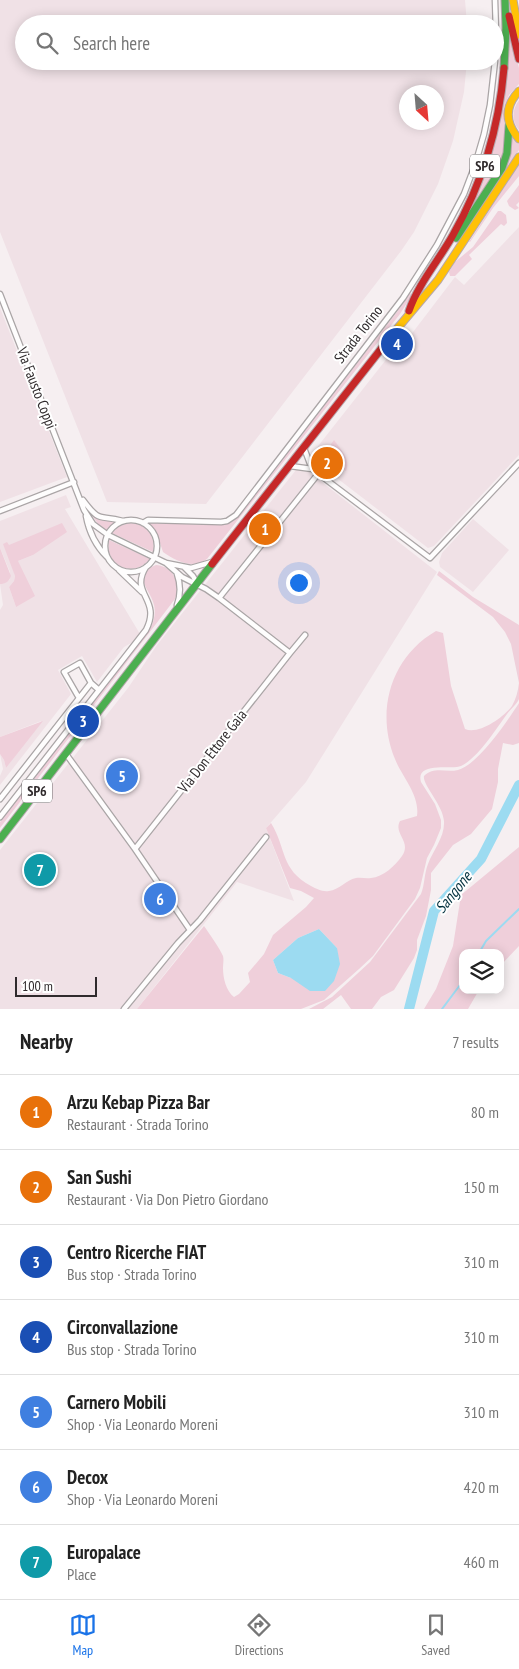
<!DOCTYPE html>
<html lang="en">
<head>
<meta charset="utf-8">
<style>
	body { margin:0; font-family:"PT Sans Narrow",sans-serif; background:#f6f6f6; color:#222 }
	.controls { position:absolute; right:15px; bottom:15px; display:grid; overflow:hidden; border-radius:10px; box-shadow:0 2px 12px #0003 }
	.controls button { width:45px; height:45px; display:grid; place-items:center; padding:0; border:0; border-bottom:1px solid #e0e0e0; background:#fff; color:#222; font:25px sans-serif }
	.compass { position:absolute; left:399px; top:85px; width:45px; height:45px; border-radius:50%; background:#fff; box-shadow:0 2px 12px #0003; rotate:154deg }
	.scale { position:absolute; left:15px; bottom:12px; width:82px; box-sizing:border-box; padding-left:5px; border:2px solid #302b2d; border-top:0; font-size:14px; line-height:18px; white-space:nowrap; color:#302b2d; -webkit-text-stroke:4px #fff; paint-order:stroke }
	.you { position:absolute; left:298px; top:582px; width:18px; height:18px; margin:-12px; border:4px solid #fff; border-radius:50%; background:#1a73e8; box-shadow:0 0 0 8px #1a73e833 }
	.badge { display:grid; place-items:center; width:32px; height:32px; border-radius:50%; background:#1a73e8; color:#fff; font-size:16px; font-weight:700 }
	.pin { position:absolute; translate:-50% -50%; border:2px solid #fff; box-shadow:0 1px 5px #0006 }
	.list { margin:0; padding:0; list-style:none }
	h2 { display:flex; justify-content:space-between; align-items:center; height:65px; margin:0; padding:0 20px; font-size:21px }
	h2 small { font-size:16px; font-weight:400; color:#767676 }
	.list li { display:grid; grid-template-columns:32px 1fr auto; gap:15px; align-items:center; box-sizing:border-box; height:75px; padding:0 20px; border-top:1px solid #e0e0e0 }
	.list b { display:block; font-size:19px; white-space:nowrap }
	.list p { margin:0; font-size:16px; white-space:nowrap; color:#767676 }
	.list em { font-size:16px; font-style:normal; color:#767676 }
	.icon { flex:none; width:28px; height:28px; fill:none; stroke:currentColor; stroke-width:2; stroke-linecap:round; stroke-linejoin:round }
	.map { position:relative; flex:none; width:519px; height:1009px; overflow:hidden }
	.search { position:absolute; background:#fff; box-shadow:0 2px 12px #0003; left:15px; right:15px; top:15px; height:55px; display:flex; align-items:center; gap:12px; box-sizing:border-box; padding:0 18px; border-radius:28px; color:#767676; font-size:19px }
	.sheet { height:590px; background:#fff }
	nav { display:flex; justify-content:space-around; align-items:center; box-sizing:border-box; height:70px; border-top:1px solid #e0e0e0; background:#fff; font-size:14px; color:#767676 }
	nav a { display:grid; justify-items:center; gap:2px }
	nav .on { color:#1a73e8 }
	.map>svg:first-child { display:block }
</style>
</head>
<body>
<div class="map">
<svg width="519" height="1009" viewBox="0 0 519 1009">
	<rect width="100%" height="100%" fill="#f6eff1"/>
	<path fill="#f0e1e6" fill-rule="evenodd" d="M0,0H465L467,24H24V61H467L464,92L453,141L438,184L414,232L401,251L206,504L107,502L0,232ZM406,92H436V122H406Z
		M519,227V455L434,546L428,548L316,462L311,455L407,333L410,336L455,277L464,285Z
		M0,308L67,477L0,502Z
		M300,465L437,572L306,782L266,828L294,901L237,882L137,1009H0V850L128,688L157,645Z
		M66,495L71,507L65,509L140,634L133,642L124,647L97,682L82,656L58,670L71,694L0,785V776L3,769L0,754L4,760L6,768L41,721L0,737V610L3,605L0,584L8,581L10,579V572L0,548V521ZM8,546L33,555L18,561L16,607L9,587L14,581L15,576Z
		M473,519L509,550L473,592L440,567L439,562L442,553Z"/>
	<path fill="#efcfda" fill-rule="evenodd" d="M509,27L519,68V84L509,95L504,107L505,148L501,164L472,210L470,209L507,75Z
		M519,100V130C511,120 512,110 519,100Z
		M512,138L519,144V150L501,177L509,157Z
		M519,164V176L493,208L470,242H469Z
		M519,185V202L516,205L519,208L515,210L509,206L507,201Z
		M498,211H501L506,215L507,223L504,226L501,224L469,255L472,259L455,276H450L449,272L455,262L473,247Z
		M410,293L412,295L400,314L207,559C193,570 176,561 163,552L156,531L148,523L220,525L233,521L237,517L397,312Z
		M334,440C341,450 351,459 346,471L336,464L342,457L329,447Z
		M91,514L100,520L116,522L107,531L98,524Z
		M62,523L67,532L33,555L18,561L35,596L16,607L9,587L14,581L15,576L3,544L7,542L9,545Z
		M130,523C146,524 156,535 153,552L112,533L119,526Z
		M109,540L150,559C133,579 104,566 109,540Z
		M0,548L11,576C9,582 5,584 0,584Z
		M156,565C173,566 182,584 175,599L0,828V822L150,629C154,622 156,613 154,605C151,590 130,575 156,565Z
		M439,571L473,597L519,625V683L511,644L505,632L493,617L437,575Z
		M436,631L443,633L444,639L451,686L465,729C479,735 504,717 512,706C516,699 518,691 519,683C519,688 519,695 519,699C517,704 510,710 507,714C496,729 478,758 461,766C452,770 415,761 421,782L435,804L441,820V828L434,845L427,858L420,888L415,899L373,956L359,969L324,1000L301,1009H137L204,926C209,933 220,949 223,956C224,960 223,964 223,968C223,978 226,991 234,997L239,994L250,982L248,973L264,954L273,935L306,907L314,898L301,891L290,888L266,828L271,823C287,849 280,869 311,886C317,889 322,892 329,891C339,890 346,880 356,878C361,877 366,879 371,878C383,877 395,866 402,856C412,841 393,834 400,821L417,816C420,795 402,777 395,759C375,711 391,657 436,631ZM319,929L337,948L291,978L278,973L273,960L298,938Z
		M519,703V743L513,745L503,743L498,769V782L492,809L471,834L453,845L431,873V890L426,916L417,940V950L414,958L394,990L381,997L372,1009H351L341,995L323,1009H309L332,997L370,962L421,894C425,884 424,874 428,864C433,850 445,837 444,821C443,805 422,784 424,776C435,766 445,773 458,770C478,765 508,720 519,703Z
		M43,721L6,768L4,760L0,754V737Z
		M519,847V946L500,966V953H463V990H479L468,1009H424L436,989L453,946L461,895Z"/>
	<path fill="#9cdbf1" d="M319,929L337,948L340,964L334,981L325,991H310L291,978L278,973L273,960L298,938Z"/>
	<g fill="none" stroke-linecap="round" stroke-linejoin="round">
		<path stroke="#9cdbf1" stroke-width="2" d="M479,953L486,941L519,909
			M442,1009L463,981"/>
		<path stroke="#9cdbf1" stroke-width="10" d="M409,1009L434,911L481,859L519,785"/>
		<g stroke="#aaa5a6" stroke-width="7">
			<path id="street" d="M495,0L496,32L495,57
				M0,294L84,510L93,524L108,535L166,563L191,568L212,562
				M304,448L312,469L430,558L519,463
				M290,466L312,469
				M83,500C101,524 98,514 123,521
				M0,511L74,482
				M86,516C89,532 96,546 107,557
				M105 546a26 26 0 1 1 52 0a26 26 0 1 1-52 0Z
				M143,523L148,520L221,522L227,521L236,515L403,298L437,245L464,194L475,165L484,134L490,105L495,61
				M184,567L193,576L197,583
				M119,570L142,592
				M219,598L318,474
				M177,605C181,594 181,585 177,574
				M290,653L305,635
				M79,698L64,672L80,663L91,683
				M66,754L135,849L190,930
				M0,799L91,683L99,690
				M0,817L146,630C162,599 129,594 146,567
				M135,849L290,653L219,598L206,589L182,577L166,563
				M124,1009L178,943L200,920L266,837"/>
		</g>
		<g stroke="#b6a7ad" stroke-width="9">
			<path id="fast" d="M504,68L506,28L505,0
				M456,238L502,168L507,153L509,125
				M0,839L212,564"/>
		</g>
		<g stroke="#b6a7ad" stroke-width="9">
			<path id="slow" d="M513,0L519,35
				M519,91C504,107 505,123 519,139
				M396,330L438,280L519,157"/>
		</g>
		<g stroke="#b6a7ad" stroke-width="9">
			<path id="jam" d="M509,16L519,59
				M409,311C418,284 439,260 453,235C482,184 499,127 504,68
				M212,564L396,330"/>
		</g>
		<use href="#street" stroke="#fefdfd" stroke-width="4.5"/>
		<use href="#fast" stroke="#4caf50" stroke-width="7"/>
		<use href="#slow" stroke="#ffc107" stroke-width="7"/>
		<use href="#jam" stroke="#c62828" stroke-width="7"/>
	</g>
	<g text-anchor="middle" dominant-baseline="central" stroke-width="4" stroke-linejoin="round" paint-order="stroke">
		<g fill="#fff" stroke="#6e6b6c" stroke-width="1">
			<rect x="470" y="154.5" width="30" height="23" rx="4"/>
			<rect x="22" y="779.5" width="30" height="23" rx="4"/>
		</g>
		<g font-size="14" font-weight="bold" fill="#302b2d">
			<text x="485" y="166">SP6</text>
			<text x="37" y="791">SP6</text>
		</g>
		<g font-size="15" fill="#302b2d" stroke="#fff">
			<text transform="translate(358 334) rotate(-52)">Strada Torino</text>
			<text transform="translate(37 388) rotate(69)">Via Fausto Coppi</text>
			<text transform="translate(212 751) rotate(-52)">Via Don Ettore Gaia</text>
		</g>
		<g font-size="16" font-style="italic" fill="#04323f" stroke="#fff">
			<text transform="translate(453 892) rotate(-51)">Sangone</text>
		</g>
	</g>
</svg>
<div class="controls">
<button><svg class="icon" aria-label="layers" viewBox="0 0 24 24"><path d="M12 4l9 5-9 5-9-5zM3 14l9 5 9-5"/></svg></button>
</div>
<svg class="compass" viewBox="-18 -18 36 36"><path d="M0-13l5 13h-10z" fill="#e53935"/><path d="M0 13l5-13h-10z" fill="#767676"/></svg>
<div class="scale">100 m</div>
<div class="you"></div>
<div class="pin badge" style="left:265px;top:529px;background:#e8710a">1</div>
<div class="pin badge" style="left:327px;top:463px;background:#e8710a">2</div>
<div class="pin badge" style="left:83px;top:721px;background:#1a4fb4">3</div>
<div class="pin badge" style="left:397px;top:344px;background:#1a4fb4">4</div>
<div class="pin badge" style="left:122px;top:776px;background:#3f7fe0">5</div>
<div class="pin badge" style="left:160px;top:899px;background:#3f7fe0">6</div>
<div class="pin badge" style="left:40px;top:870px;background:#0f9aa8">7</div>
<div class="search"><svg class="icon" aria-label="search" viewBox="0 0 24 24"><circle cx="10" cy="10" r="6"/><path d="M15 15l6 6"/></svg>Search here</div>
</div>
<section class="sheet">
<h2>Nearby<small>7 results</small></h2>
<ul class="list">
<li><span class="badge" style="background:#e8710a">1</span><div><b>Arzu Kebap Pizza Bar</b><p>Restaurant · Strada Torino</p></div><em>80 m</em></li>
<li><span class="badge" style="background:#e8710a">2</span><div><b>San Sushi</b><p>Restaurant · Via Don Pietro Giordano</p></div><em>150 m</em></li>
<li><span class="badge" style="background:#1a4fb4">3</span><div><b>Centro Ricerche FIAT</b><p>Bus stop · Strada Torino</p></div><em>310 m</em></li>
<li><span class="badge" style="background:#1a4fb4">4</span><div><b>Circonvallazione</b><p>Bus stop · Strada Torino</p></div><em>310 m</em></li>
<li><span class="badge" style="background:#3f7fe0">5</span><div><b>Carnero Mobili</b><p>Shop · Via Leonardo Moreni</p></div><em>310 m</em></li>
<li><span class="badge" style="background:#3f7fe0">6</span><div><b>Decox</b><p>Shop · Via Leonardo Moreni</p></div><em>420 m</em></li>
<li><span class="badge" style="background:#0f9aa8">7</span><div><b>Europalace</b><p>Place</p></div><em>460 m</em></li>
</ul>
</section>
<nav>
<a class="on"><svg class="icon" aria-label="map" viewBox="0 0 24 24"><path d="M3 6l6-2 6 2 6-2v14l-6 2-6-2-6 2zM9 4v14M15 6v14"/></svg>Map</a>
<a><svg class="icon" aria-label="directions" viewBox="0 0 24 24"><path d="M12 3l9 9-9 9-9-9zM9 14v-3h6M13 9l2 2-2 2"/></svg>Directions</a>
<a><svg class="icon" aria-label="saved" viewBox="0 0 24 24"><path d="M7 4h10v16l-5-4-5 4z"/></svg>Saved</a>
</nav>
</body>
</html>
